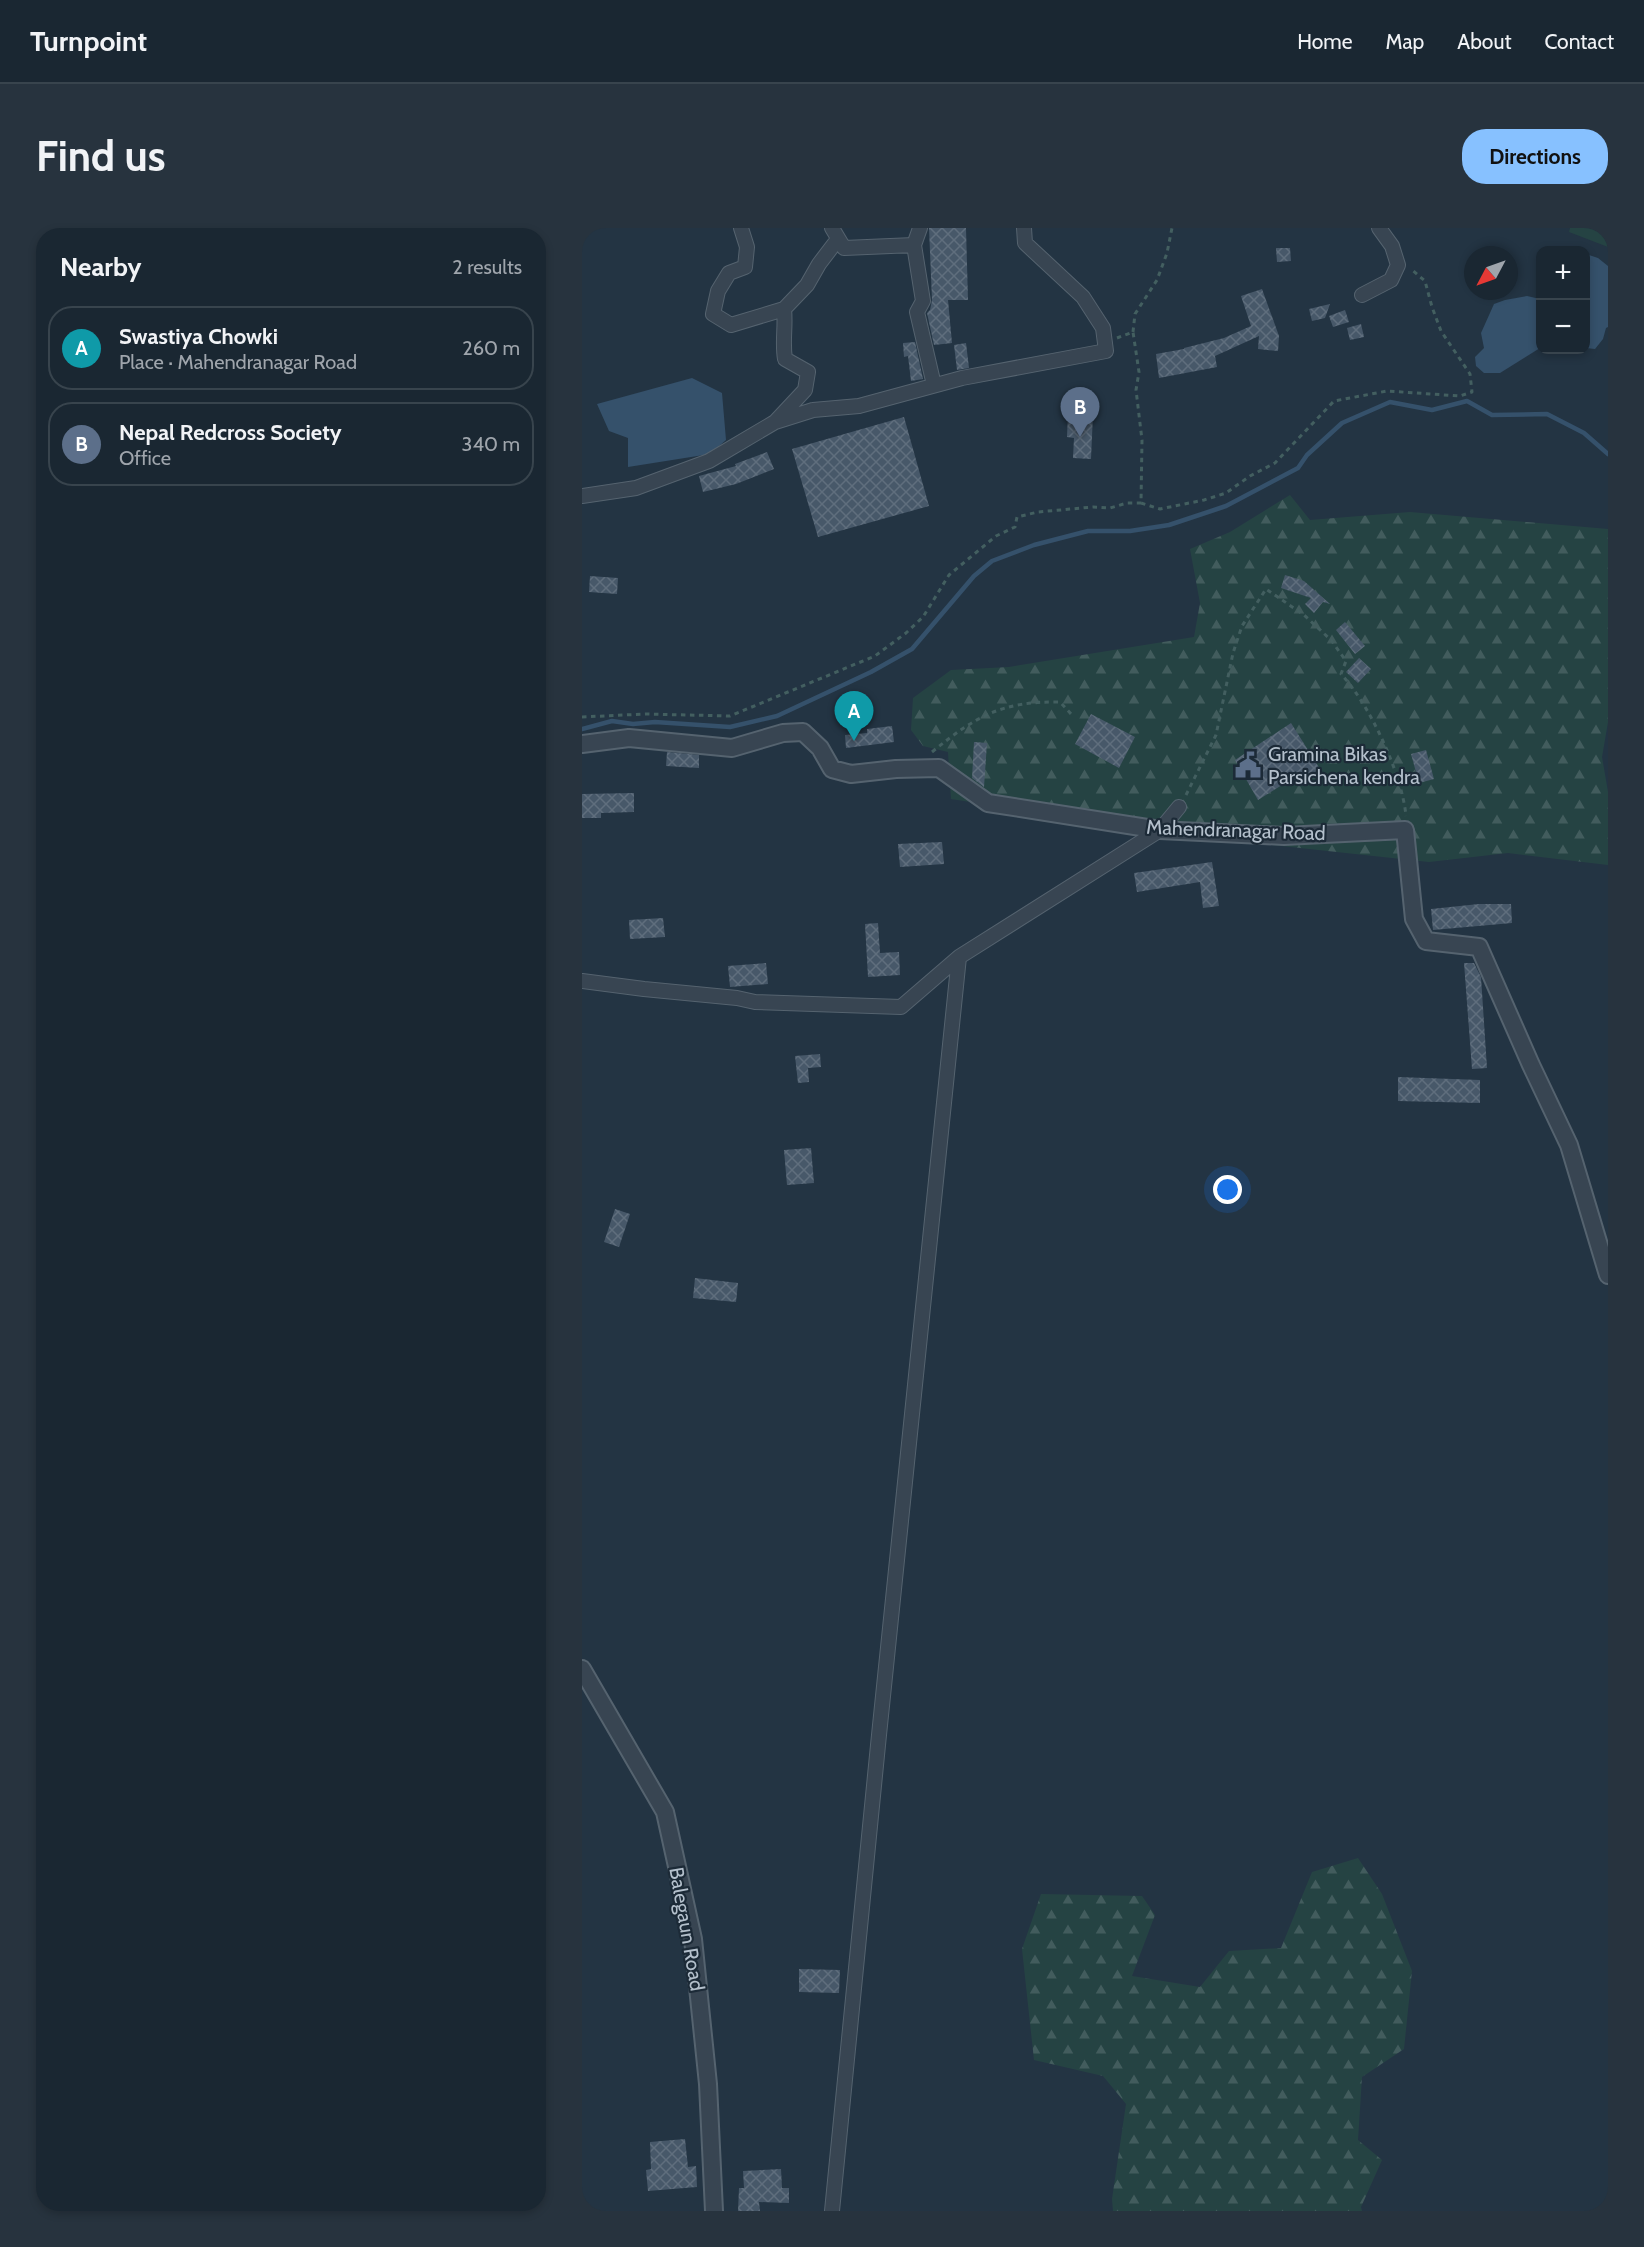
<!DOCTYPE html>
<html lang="en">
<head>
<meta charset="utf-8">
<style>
	body { margin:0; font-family:Cabin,sans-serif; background:#27333e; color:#f1f3f6 }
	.controls { position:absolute; right:18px; top:18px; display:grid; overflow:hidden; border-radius:12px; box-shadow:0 3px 9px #0003 }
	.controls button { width:54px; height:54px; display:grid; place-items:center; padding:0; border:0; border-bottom:2px solid #38444d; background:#1a2732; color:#f1f3f6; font:30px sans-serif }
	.compass { position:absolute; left:882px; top:18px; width:54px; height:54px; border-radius:50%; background:#1a2732; box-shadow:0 3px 9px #0003; rotate:229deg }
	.you { position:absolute; left:646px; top:962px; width:21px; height:21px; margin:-15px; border:4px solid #fff; border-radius:50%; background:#1a73e8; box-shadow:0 0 0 9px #1a73e833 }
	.badge { display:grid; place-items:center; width:39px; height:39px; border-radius:50%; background:#87c1ff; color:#fff; font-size:20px; font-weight:700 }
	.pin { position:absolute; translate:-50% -50px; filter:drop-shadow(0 2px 3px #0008) }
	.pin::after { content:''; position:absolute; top:32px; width:21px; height:18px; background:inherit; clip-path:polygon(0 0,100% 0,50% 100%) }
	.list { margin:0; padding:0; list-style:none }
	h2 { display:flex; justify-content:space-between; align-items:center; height:78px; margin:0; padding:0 24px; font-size:26px }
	h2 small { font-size:20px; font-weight:400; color:#9fa5ac }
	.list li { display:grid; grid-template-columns:39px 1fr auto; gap:18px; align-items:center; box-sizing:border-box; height:84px; margin:0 12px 12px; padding:0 12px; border:2px solid #38444d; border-radius:24px }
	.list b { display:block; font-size:22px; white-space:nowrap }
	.list p { margin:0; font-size:20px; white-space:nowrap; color:#9fa5ac }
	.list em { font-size:20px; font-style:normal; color:#9fa5ac }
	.map { position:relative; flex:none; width:1026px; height:1983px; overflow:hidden; border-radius:24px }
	header { display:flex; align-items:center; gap:36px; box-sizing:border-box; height:84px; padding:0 30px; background:#1a2732; border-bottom:2px solid #38444d }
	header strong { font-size:28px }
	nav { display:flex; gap:33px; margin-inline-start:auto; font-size:21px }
	.intro { display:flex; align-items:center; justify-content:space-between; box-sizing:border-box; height:144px; padding:0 36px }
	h1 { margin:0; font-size:42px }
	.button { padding:15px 27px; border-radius:24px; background:#87c1ff; color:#111; font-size:21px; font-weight:700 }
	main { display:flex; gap:36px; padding:0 36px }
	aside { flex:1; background:#1a2732; border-radius:24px; box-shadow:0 3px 9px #0003 }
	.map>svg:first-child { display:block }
</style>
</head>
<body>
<header>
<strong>Turnpoint</strong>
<nav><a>Home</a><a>Map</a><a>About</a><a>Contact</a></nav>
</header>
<div class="intro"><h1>Find us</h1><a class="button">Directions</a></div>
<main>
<aside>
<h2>Nearby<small>2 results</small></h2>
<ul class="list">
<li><span class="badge" style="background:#0f9aa8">A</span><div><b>Swastiya Chowki</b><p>Place · Mahendranagar Road</p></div><em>260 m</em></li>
<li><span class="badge" style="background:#5c6f8a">B</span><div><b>Nepal Redcross Society</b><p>Office</p></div><em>340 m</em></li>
</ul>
</aside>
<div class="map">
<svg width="1026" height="1983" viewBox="0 0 1026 1983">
	<defs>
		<pattern id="forest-firs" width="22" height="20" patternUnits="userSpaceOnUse" patternTransform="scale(1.5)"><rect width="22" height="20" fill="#254343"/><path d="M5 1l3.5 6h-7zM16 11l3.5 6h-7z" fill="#425c5d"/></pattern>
		<pattern id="building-cross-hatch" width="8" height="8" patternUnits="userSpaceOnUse" patternTransform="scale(1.5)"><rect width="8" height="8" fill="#475869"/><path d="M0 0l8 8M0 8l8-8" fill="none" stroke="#5f6e7d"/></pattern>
	</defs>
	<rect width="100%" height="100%" fill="#233443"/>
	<path fill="#254343" d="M988,0H1026V19L987,4Z"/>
	<path fill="url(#forest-firs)" d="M708,267L728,292L828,284L1026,301V494L1020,529L1026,564V637L926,625L847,634L617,609L369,571L366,524L341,518L329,502L331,470L369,442L427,439L612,409L618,375L608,321L648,304Z
		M776,1630L800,1666L830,1743L822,1821L780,1849L776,1912L800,1932L779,1979L780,1983H531L530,1971L544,1876L521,1848L452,1832L440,1721L459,1666L560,1668L573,1687L550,1748L618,1759L647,1723L699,1720L730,1644Z"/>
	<path fill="#35516b" d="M1004,26L1016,30L1026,38V99L1024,100L1021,111L1013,121L1004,120Z
		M945,68L958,71V120L918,145H902L894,138L893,129L902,120L899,105L912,76L923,72Z
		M110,150L140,165L144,212L128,226L46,239V210L27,203L15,176Z"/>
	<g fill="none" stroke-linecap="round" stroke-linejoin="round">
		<path stroke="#35516b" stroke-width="4.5" d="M0,501L30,493L51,496L73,494L148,499L195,488L289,444L330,421L392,348L410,333L452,317L506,303H548L587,297L644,278L716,240L725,227L760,195L808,174L850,182L885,173L910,187L965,186L1002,205L1026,226"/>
	</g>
	<path fill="url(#building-cross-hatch)" d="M347,0H384L386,72H366L370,115L352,117L345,85L348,82L350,72Z
		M694,20H708L709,33L695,34Z
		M680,61L697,108L696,123L676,121L677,108L633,128L635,139L577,150L574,126L602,121V120L642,110L669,98L659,68Z
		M748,76L743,90L730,93L727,81Z
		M763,82L767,94L751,99L747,88Z
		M779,96L782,109L768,112L765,100Z
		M333,114L341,151L329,153L326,128L322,129L321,115Z
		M384,115L387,140L375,142L372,117Z
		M486,185L511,186L509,231L491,230L492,210L485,209Z
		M322,189L347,278L236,309L210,221Z
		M185,224L192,241L154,256L121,264L117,248L154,238L153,236Z
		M703,347L722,353L748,376L741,374L732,385L723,376L729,370L699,360Z
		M8,348L36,350L35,366L7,364Z
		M763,394L783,418L773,426L754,402Z
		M777,430L789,441L776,455L764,444Z
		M509,486L553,509L537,540L493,516Z
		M709,495L738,541L711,557L708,552L676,572L653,532Z
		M310,498L312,514L264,520L263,507L285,505V501Z
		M392,514L405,515L402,559L390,550Z
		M844,522L852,551L837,555L829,526Z
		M85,524L117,527V540L84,538Z
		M52,565V584L19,585V590H0V566Z
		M360,614L362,636L318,639L316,616Z
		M630,634L637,678L621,680L618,654L555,664L552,645Z
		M897,676H929L930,695L851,702L849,681Z
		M81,690L83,709L48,711L47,692Z
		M296,695L298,725L317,724L318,747L286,749L283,696Z
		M184,735L186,756L148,759L146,738Z
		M882,735H892L899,749L905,840L890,841Z
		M238,826L239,839L226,840L227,854L216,855L213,828Z
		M816,849L898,852V875L816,873Z
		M229,920L232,955L205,957L202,922Z
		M33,981L48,986L37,1019L22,1014Z
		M113,1050L156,1055L154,1074L111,1070Z
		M217,1741L258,1742L257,1765L217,1764Z
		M103,1911L106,1939L114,1938L115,1959L66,1963L64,1942L69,1941L68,1914Z
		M199,1941L200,1960H207V1975L177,1974L178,1983H156L157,1960H162L161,1943Z"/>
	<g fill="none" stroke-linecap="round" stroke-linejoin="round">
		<g stroke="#55636f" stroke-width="16">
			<path id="minor" d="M159,0L165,19L163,39L147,45L136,63L131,86L149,97L202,81L225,57L237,36L256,11
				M250,0L262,20L332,17
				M338,0L332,17L341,73L335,84L352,157
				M780,67L809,52L816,37L810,18L797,0
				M193,194L223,162L226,144L203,131C200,113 204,99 202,81
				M0,268L54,260L127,233L193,194L231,182L277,178L380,150L524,123L521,100L501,69L443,15L442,0
				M0,753L62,761L155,770L173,774L319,779L377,729
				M250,1983L297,1507L377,729L578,602L597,579"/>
		</g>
		<g stroke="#55636f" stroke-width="20">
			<path id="tertiary" d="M0,516L47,510L150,520L201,505L221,504L238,520L250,541L269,546L314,541L357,540L406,575L578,602L702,608L823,602L832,691L844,713L897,719L949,837L987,917L1026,1047
				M0,1441L83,1584L111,1711L126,1856L132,1983"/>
		</g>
		<path stroke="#435f60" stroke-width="3" stroke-dasharray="4.5 4.5" stroke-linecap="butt" d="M551,104L553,86L575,52L585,25L590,0
			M559,275L578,281L622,272L644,265L668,248L693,235L752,173L805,163L878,168L890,164L888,146L859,103L850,79L843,53L829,41
			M0,489L63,486L148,488L293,428L324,405L341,389L367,347L414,308L433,299L435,289L456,284L511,279L528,280L545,275H559L560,212L554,162L557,144L551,104L535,110
			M350,524C394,488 420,473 478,474L490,487
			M604,567L634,507L651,425L660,398L684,361L722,387L749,412L764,433L759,446C788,477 820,546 824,588"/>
		<use href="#minor" stroke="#384552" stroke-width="14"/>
		<use href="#tertiary" stroke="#384552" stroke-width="16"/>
	</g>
	<defs>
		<g id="civic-bare" transform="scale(2.07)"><path d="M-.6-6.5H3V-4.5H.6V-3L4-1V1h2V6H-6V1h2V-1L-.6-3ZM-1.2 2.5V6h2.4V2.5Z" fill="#5c6f8a" stroke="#1c2a37" stroke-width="2.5" paint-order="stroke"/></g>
	</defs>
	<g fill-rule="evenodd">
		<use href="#civic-bare" x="666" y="537"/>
	</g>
	<g text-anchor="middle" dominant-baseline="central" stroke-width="4.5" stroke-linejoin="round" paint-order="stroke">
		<g font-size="20" fill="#b4c0cc" stroke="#1c2a37" text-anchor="start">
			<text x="686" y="526">Gramina Bikas<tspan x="686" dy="23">Parsichena kendra</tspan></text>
		</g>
		<g font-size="20" fill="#b4c0cc" stroke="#1c2a37">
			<text transform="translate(654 602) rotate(2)">Mahendranagar Road</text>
			<text transform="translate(105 1701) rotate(80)">Balegaun Road</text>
		</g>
	</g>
</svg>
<div class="controls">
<button>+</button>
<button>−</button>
</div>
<svg class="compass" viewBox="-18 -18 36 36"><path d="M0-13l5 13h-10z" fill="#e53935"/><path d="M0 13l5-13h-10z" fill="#9fa5ac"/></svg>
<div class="you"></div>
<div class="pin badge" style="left:272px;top:513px;background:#0f9aa8">A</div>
<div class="pin badge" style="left:498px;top:209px;background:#5c6f8a">B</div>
</div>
</main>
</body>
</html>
